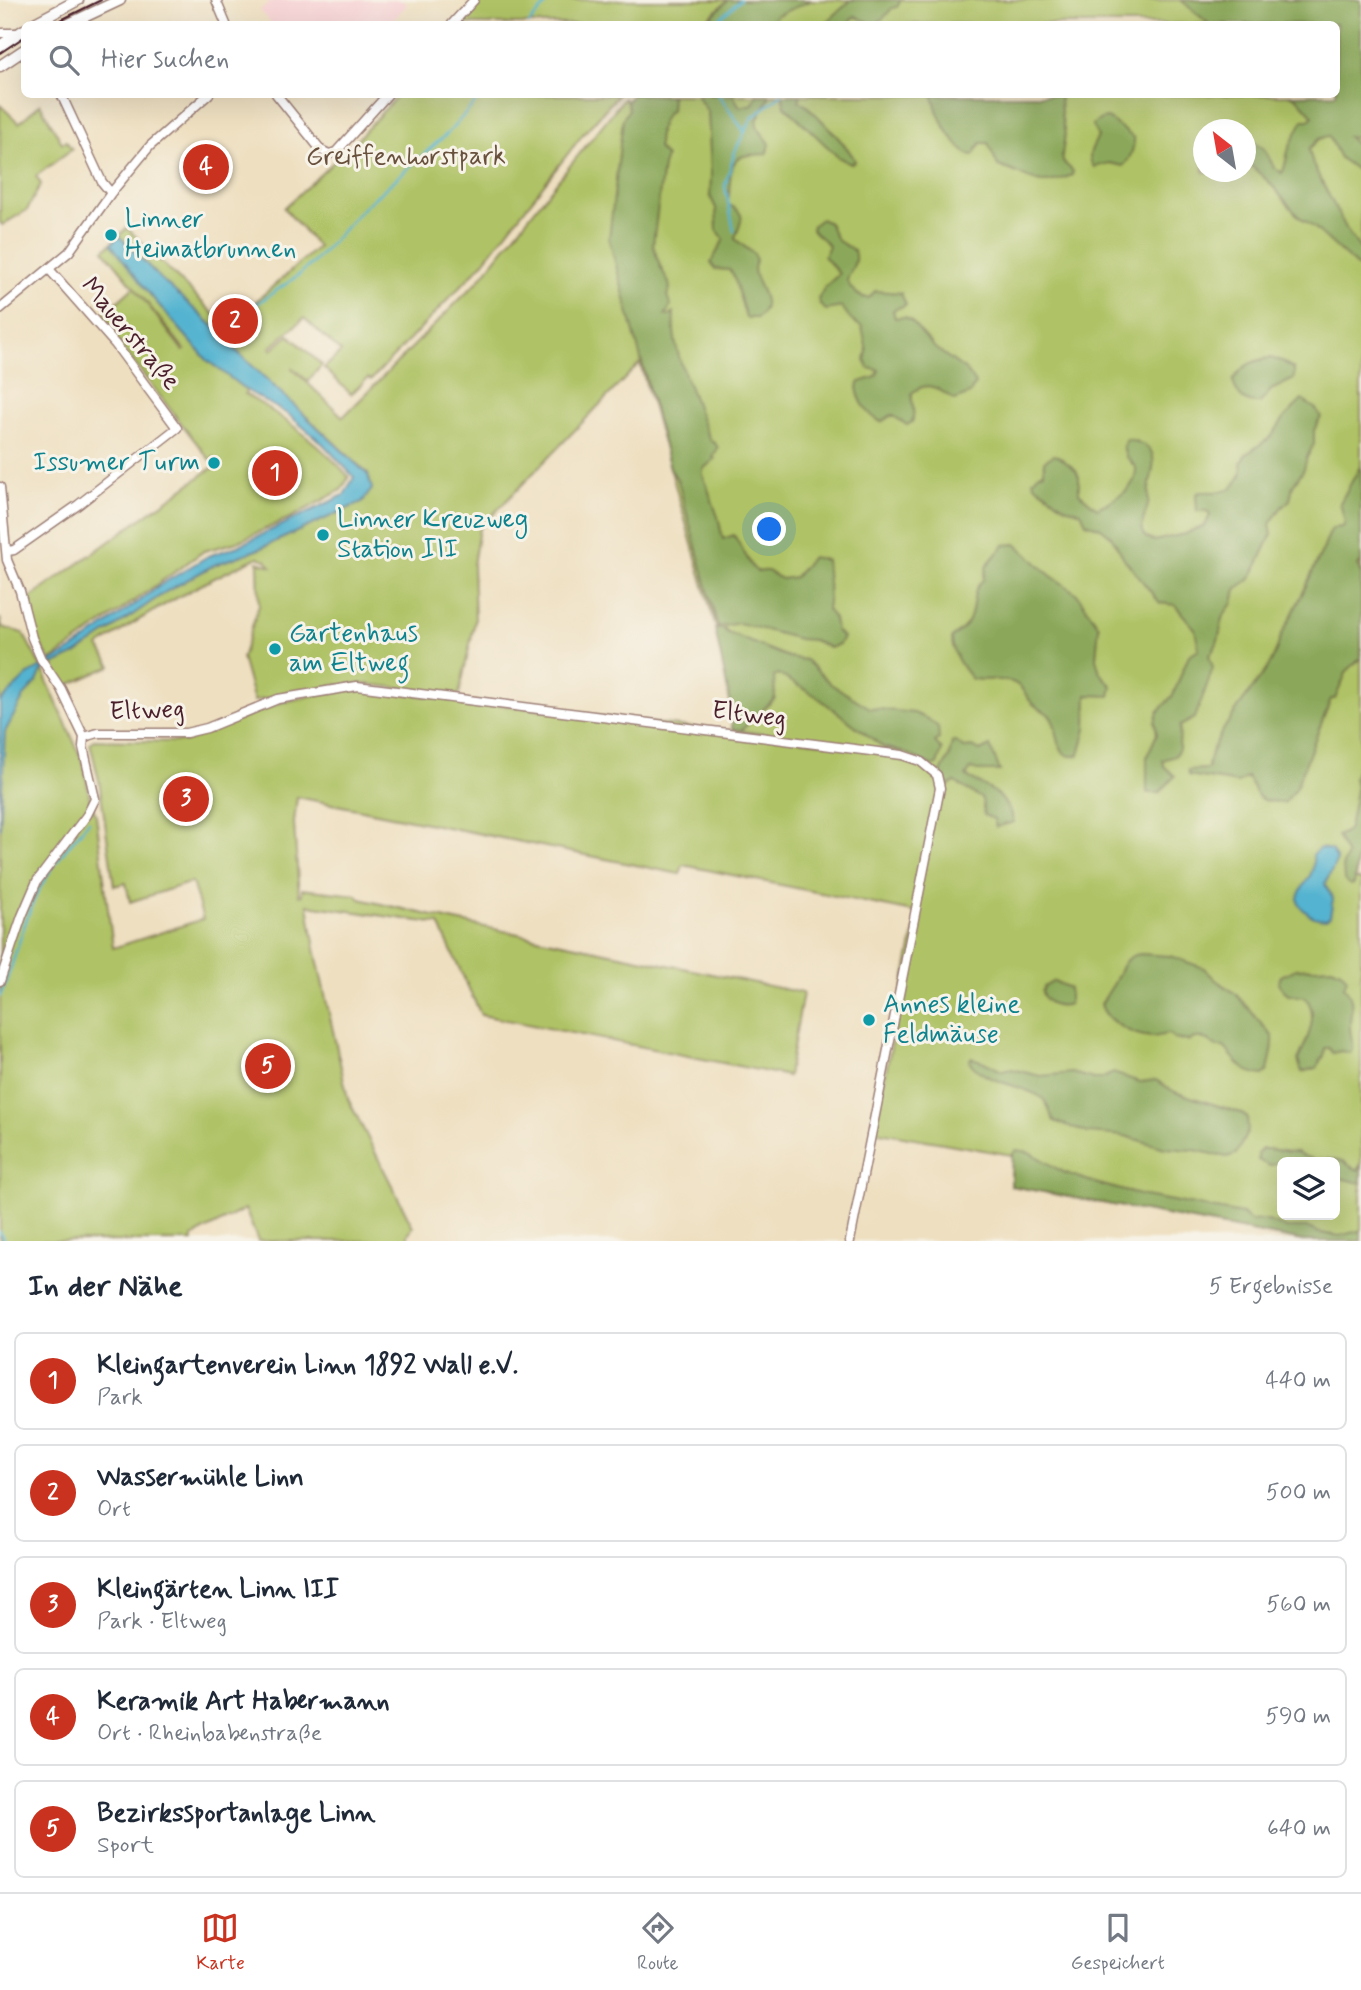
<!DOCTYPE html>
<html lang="de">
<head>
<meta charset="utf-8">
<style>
	body { margin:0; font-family:Mynerve,sans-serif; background:#f2f2f3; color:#1f2937 }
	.controls { position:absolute; right:21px; bottom:21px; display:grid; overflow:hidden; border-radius:10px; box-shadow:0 7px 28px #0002 }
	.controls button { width:63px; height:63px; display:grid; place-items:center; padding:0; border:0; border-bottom:2px solid #e0e1e3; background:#fff; color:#1f2937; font:35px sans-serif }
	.compass { position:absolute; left:1193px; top:119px; width:63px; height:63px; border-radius:50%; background:#fff; box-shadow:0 7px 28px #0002; rotate:329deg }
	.you { position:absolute; left:770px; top:530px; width:24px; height:24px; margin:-18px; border:5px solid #fff; border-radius:50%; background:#1a73e8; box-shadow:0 0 0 10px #1a73e833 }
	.badge { display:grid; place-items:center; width:46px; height:46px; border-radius:50%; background:#c8321e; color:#fff; font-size:23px; font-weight:700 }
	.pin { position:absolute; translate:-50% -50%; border:4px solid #fff; box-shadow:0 2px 7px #0006 }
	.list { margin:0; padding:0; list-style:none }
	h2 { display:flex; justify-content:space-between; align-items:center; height:91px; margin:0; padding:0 28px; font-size:30px }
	h2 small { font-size:23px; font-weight:400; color:#747a83 }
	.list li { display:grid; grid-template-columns:46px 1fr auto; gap:21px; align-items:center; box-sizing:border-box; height:98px; margin:0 14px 14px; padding:0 14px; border:2px solid #e0e1e3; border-radius:10px }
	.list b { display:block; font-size:26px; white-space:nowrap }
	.list p { margin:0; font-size:23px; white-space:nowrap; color:#747a83 }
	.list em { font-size:23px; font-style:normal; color:#747a83 }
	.icon { flex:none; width:38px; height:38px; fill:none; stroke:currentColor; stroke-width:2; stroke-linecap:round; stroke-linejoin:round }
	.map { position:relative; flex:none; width:1361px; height:1241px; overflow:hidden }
	.search { position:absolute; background:#fff; box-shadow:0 7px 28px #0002; left:21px; right:21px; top:21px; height:77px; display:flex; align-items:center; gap:18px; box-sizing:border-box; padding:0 24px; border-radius:10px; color:#747a83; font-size:26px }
	.sheet { height:651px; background:#fff }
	nav { display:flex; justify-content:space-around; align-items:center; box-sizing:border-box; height:98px; border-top:2px solid #e0e1e3; background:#fff; font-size:19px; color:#747a83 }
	nav a { display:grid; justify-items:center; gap:4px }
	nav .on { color:#c8321e }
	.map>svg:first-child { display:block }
</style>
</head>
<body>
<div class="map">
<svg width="1361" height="1241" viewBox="0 0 1361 1241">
	<rect width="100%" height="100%" fill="#f7f3e8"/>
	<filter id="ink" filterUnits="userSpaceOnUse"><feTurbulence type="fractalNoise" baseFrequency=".0143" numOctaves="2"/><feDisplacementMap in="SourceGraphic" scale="14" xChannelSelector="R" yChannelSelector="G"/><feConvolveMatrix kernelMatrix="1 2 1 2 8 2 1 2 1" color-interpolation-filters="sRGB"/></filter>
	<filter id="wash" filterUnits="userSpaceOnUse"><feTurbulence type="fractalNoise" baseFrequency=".00686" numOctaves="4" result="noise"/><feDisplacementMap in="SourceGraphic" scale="28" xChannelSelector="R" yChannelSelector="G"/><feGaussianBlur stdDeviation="1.57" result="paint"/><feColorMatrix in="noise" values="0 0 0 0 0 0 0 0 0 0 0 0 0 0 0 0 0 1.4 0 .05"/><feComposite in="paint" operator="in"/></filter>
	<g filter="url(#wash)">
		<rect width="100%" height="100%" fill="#eedfc0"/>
		<path fill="#f7cfd3" d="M273,0H401L407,5L389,24H272L260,10Z"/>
		<path fill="#afc265" stroke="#7c7048" stroke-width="2" fill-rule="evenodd" d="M483,0H728L702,24H461Z
			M735,0H1207L1232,24H708Z
			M398,95H618L584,133L482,264L371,380L368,378L351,394L324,368L341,352L304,318L270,348L272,350L289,335L322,365L308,381L291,367L343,417L478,281L624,98L626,102L632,95H1304L1361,139V819L1355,879L1361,880V1241H1304L1011,1186L1012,1155L874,1131L918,913L683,865L680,874L297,797L294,823L299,896L302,895V889L357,895L360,899L451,920L803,993L788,1076L481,1015L439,924L308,905L315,949L348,1099L413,1227L408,1234V1241H258L245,1209L192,1237L193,1241H0V618L2,627L23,633L46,676V679L84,764L90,800L96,815L113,948L203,919L192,882L130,902L126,883L114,886L99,780L90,743L94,740L185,742L279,703L333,691L365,689L900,752L735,730L736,712L722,649L640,363L479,529L473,565L475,621L459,695L366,684L336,685L254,701L242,658L259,605L258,562L271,566L266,560L258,557C202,583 150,610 99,646L111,666L64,687L48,667L76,654L167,591L214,565L259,549L362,502L372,489L368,474L229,344L225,330L215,328L160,278L120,237L112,244L152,297L207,360L246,390L245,394C284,417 319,443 349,477L341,490L294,516L237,542L204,551L50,661L33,630L26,601L212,468L214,469L220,464L214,457L210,460L99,318L134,287L183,351L185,350L104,250L127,228L226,326L247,341L230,324L318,247L284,208L353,144ZM1204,130H1246V172H1204ZM1282,1162H1335V1215H1282Z
			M40,104L62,143L66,141L72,149L36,176L41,184L27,210L2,225L0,222V105L19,123Z"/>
		<path fill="#8ba85a" stroke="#6a6442" stroke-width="2" d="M728,0H812L777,15L769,24H704Z
			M851,0H901L897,7L892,8C879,26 874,26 855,16L847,24H825Z
			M1181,0H1361V139L1348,136L1361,149V173L1340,158L1329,136L1319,139L1309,149L1313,165L1348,232L1361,250V270L1315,228L1298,216L1269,182L1246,161V137L1264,149L1274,167L1282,173C1286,166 1286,158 1288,151C1289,147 1301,123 1303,120H1309L1313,116L1297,98L1289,95L1336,94V24H1209Z
			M633,94L672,96L671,110C660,118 658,135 658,148L666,157L663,166L653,245L660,266L669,283L670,289L667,296L671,306L665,315L669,316L674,312C671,346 685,374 696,404C701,417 704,429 711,441L715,443L718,448L713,457L715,459L703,469V475L718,517L723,539L734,535L753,568L757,571H768L781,579L795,577L812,557L826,560L829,594L827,609L834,619L836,631L843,637L839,644L831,648L813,640L799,639L739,623L718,627L678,481L670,468L609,239L623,119L629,109L627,102Z
			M696,95H733L740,107L753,104L757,95H770C768,104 755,117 757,125C759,132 767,138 770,144L766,154C759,155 751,154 744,156C725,161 732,187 728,201L729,205C750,215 739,223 735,239L754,254L756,261C746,280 780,300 757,318H746L733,274L729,270L715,269L711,263L724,239L717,230L716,208L710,196L711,175L708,112Z
			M782,95H801L799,101C809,105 854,152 855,162L851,164L838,157L785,106Z
			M933,95H1060L1061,114L1065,134L1062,155L1063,162L1073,171L1072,175C1035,191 1032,176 998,166L988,143H981L973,155L967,154C950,139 937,117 933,95Z
			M1108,118L1134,138C1135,146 1130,160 1123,166L1109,163L1094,167C1086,157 1092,147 1098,137L1092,125L1101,119Z
			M821,219L829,223L837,240L854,251C858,263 851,269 847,280C850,289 859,298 869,298L875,291L901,293L906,305L893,310L895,318L905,317L911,321L935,348L967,371L975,383L970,394L955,400C940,391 929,378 912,393C911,403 916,414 912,422L907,425L892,415L881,422C868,415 859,402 857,387L860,382L876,377L879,370L868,368L865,360L867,351L862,327L852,321L842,307L826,310L821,306L818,299L825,287L839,274L824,256L829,246C825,239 817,237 812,229L813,225Z
			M1270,358L1282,361L1294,369V379L1271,390L1260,403C1244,404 1237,396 1233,381C1241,366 1253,360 1270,358Z
			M1302,400L1316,409L1321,417L1314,430V444L1307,457L1304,469L1293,485L1290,500L1281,508L1270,524L1272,534L1254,572L1249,580L1236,589L1233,604C1216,616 1225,641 1209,655L1213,668L1195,718L1180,726L1179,749L1175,756L1163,760L1164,766L1175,776L1159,793H1147V756L1157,734L1155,722L1158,712L1173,695L1189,655L1199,649L1195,629L1175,605L1160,603L1125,560L1111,536L1101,528L1086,523L1081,512L1065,507L1034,484L1033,480L1038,474L1044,472V461L1054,455L1058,456L1076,470L1079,477V493L1097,508C1114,499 1137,491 1136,468L1126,456L1123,447L1127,439C1162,447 1154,461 1149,489C1148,494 1149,499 1148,505C1145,516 1139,526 1145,537L1154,541L1185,534L1205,526L1210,515L1207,511H1197L1196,495L1199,492C1221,491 1231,497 1242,472L1241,463L1245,455L1271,437L1285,417Z
			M1361,465V562L1358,566L1361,575V658L1347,671L1335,699H1331L1295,790L1284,803L1263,800L1258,796L1247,777L1238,783L1189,775L1188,770L1208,769C1207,741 1254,690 1270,664C1277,653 1278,641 1284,630C1298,605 1309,578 1322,552C1326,544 1327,535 1333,528L1343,527L1345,522L1340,503Z
			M1016,544L1050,575L1076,593L1099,626L1096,658L1100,673L1112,686L1110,696L1087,695L1086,729L1079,755C1055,763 1060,730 1051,717C1046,711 1039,709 1033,704C1028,699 1025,692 1020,687C1007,675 988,682 972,679C962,668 952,654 952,638C957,632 965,629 968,622C976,609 970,591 983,580L987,565L1004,545Z
			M715,629H725L726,632L788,657L806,660L831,684L870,708L914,713L928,719L938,727L939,739L935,742L942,750L937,765L933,766L903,752L883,747L816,696L778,674L774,677L775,698L742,730L732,729V711Z
			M952,742H956L964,748L973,747L980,751L990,746L1000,771H978L971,769L966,776C992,791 1004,792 1014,822L996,827L994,819L984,815L982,799L955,782L944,788L940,774L949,757Z
			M1361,756V819L1355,879L1354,884L1350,885L1344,880L1343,864L1347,855L1337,836L1347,831L1349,828L1356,790L1354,777Z
			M1141,954L1170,956L1204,968L1216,980L1236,994L1273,1037C1274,1049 1270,1059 1268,1071L1263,1075C1239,1072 1238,1061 1224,1047H1217C1207,1042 1201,1033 1189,1041L1175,1039L1169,1034C1163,1034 1157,1037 1152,1037C1134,1036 1105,1022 1101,1004C1105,998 1109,991 1113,985C1122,970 1121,956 1141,954Z
			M1332,967L1341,971L1347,978L1344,987C1356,999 1350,1011 1350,1026C1350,1034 1353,1041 1352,1050L1350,1053L1341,1051L1333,1053L1329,1048H1325L1324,1056L1316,1068L1302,1072L1298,1060C1306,1042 1321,1015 1305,997L1288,995L1278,983L1281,976L1296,969Z
			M1054,981L1069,988V1004C1058,1008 1045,1004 1042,992L1044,987Z
			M971,1058L982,1061L1002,1071L1012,1069L1040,1076L1072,1073L1094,1079H1101L1113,1073L1140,1082L1156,1080L1175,1092L1241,1113L1247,1117L1248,1131L1236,1154L1227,1157L1194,1150L1165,1148L1125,1136L1088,1133L1054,1121C1049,1113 1049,1103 1041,1097C1019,1083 985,1084 969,1061Z
			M1262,1149C1275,1148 1284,1153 1297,1152C1318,1166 1324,1155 1342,1161C1347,1163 1352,1168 1358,1170L1361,1163V1183L1335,1177V1162H1280L1269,1166L1258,1160V1153Z
			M1016,1150L1029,1152L1063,1172L1095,1183L1140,1195L1242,1214L1251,1221L1265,1220L1287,1228H1308L1320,1233L1340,1236L1361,1230V1241H1304L1011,1186L1012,1155Z"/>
		<path fill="#52b3d0" stroke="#4e697e" stroke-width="2" d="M119,236L160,278L215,328L225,329L229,344L368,475L372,489L362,502L259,549L214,565L167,591L76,654L42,670L37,682L24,696L5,732L0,829V702L29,674L72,650L162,584L208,556L238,546L344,495L354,477L323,444L289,415L246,390L207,360L152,297L111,244Z
			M1320,848L1331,850L1337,860L1325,884L1333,899L1330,916L1326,919C1318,919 1311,917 1305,911C1288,897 1307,886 1312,871C1314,866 1313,860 1313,854Z"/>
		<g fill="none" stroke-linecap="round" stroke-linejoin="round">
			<path stroke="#52b3d0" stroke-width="2.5" d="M529,24L550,0
				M714,24L740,0
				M718,94L744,131
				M734,231L725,186L735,151L752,118L782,94
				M225,329L251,308L296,277L314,262L365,206L448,133L483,94
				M0,996C16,961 22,921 40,888C53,863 72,842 89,821
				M0,1232L4,1241"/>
		</g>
	</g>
	<g filter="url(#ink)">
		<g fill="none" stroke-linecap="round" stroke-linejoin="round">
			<g stroke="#9c7f76" stroke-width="11">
				<path id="minor" d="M216,0L226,24
					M452,24L474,0
					M0,33H17
					M61,94L102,182L111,193
					M276,94L321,150L329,154L336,152L388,94
					M0,309L69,252L111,193L150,146L209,94
					M0,487L7,560L20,591L32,638L41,659L61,689L84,737L83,747L95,799L87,815L37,881L22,916L0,981
					M8,551L14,550L78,505L177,428L115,344L49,269
					M84,737L98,733H186L207,728L278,699L357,686L902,755L920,761L937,775L940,788L850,1241"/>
			</g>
			<g stroke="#9c7f76" stroke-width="13">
				<path id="major" d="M33,24L78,0
					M69,24L120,0
					M0,46L24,30
					M0,66L24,50"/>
			</g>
			<use href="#minor" stroke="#fff" stroke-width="8"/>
			<use href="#major" stroke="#fff" stroke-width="10"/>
			<path stroke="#4a1f2b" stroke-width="2" d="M53,24L101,0
				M0,53L24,37"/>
		</g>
	</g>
	<g fill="#0f9aa8" stroke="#f7f3e8" stroke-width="2.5">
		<circle cx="111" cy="235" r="7"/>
		<circle cx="214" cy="463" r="7"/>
		<circle cx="323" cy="535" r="7"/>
		<circle cx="275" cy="649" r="7"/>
		<circle cx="869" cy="1020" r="7"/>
	</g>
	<g text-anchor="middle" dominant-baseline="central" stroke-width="6" stroke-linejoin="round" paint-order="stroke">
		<g font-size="26" fill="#68503c" stroke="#f7f3e8">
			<text x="406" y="157">Greiffenhorstpark</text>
		</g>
		<g font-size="26" fill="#0d838f" stroke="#f7f3e8" text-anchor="start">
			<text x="125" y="220">Linner<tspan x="125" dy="30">Heimatbrunnen</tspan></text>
			<text x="200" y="463" text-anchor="end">Issumer Turm</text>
			<text x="337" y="520">Linner Kreuzweg<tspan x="337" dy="30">Station III</tspan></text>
			<text x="289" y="634">Gartenhaus<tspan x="289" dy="30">am Eltweg</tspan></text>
			<text x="883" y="1005">Annes kleine<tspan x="883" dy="30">Feldmäuse</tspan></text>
		</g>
		<g font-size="26" fill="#4a1f2b" stroke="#f7f3e8">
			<text transform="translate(130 334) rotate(50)">Mauerstraße</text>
			<text transform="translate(147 711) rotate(-2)">Eltweg</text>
			<text transform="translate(749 715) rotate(7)">Eltweg</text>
		</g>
	</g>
</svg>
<div class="controls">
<button><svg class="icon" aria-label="layers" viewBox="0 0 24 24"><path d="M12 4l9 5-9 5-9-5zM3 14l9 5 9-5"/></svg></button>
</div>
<svg class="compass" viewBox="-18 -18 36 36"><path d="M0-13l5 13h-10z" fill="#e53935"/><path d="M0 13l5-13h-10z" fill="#747a83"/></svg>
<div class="you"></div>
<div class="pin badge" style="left:275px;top:473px">1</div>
<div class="pin badge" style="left:235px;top:321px">2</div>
<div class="pin badge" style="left:186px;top:799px">3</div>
<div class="pin badge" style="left:206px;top:167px">4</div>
<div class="pin badge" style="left:268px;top:1066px">5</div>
<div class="search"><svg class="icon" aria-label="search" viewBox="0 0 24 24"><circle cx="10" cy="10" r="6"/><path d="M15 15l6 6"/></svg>Hier suchen</div>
</div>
<section class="sheet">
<h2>In der Nähe<small>5 Ergebnisse</small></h2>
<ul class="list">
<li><span class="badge">1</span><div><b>Kleingartenverein Linn 1892 Wall e.V.</b><p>Park</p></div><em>440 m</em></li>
<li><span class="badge">2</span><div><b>Wassermühle Linn</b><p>Ort</p></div><em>500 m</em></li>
<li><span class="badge">3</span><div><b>Kleingärten Linn III</b><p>Park · Eltweg</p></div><em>560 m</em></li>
<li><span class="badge">4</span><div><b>Keramik Art Habermann</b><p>Ort · Rheinbabenstraße</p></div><em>590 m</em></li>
<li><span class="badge">5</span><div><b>Bezirkssportanlage Linn</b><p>Sport</p></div><em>640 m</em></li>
</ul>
</section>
<nav>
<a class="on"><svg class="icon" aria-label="map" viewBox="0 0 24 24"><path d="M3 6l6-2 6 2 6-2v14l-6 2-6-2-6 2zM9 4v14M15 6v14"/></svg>Karte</a>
<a><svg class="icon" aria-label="directions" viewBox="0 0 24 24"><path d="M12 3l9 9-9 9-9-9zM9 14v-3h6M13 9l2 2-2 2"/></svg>Route</a>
<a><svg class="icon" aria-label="saved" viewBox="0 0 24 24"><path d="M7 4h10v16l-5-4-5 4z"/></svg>Gespeichert</a>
</nav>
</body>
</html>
